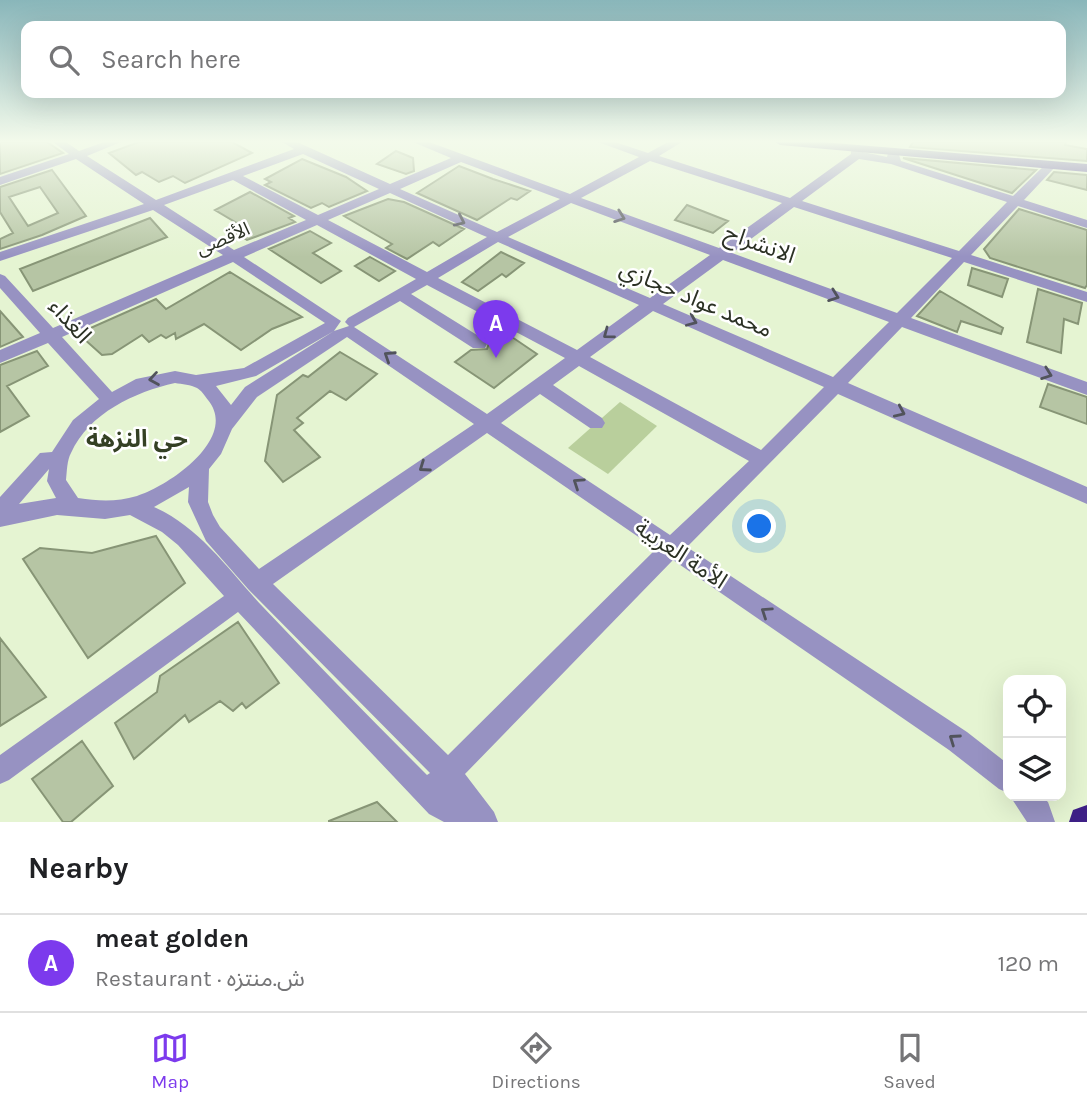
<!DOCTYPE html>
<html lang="en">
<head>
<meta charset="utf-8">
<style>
	body { margin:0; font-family:Karla,"Noto Sans Arabic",sans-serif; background:#f2f2f2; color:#202124 }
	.controls { position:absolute; right:21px; bottom:21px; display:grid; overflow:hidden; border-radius:14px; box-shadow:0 7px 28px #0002 }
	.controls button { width:63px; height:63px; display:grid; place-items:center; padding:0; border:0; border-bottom:2px solid #e0e0e0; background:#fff; color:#202124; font:35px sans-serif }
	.you { position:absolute; left:760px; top:527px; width:24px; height:24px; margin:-18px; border:5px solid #fff; border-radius:50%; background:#1a73e8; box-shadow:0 0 0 10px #1a73e833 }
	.badge { display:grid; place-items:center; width:46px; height:46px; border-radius:50%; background:#7c3aed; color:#fff; font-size:23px; font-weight:700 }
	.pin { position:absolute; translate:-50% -58px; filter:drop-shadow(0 2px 4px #0008) }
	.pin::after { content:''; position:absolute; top:37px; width:24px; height:21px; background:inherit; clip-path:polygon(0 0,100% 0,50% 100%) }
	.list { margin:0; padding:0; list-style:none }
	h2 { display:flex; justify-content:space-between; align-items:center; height:91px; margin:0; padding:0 28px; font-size:30px }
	h2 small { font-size:23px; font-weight:400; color:#757577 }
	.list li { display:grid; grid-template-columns:46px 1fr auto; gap:21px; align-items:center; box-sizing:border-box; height:98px; padding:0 28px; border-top:2px solid #e0e0e0 }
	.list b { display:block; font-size:26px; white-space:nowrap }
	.list p { margin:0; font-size:23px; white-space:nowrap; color:#757577 }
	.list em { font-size:23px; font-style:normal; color:#757577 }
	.icon { flex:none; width:38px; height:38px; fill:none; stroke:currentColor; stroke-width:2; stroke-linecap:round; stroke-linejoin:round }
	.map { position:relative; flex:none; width:1087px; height:822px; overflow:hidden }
	.search { position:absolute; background:#fff; box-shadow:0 7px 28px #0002; left:21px; right:21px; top:21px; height:77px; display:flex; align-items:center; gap:18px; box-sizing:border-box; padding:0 24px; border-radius:14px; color:#757577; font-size:26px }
	.sheet { height:189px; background:#fff }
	nav { display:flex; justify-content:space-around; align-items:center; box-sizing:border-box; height:98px; border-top:2px solid #e0e0e0; background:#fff; font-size:19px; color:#757577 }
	nav a { display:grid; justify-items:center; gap:4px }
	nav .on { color:#7c3aed }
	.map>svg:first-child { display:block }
</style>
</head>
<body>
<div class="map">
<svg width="1087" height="822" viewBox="0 0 1087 822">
	<rect width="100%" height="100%" fill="#e5f4d2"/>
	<path fill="#b9cf9c" d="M620,402L657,426L608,474L568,448Z"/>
	<path fill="#b6c5a4" stroke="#879576" stroke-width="2" fill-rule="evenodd" d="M0,142H47L63,153L0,174Z
		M139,142H232L252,153L185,183L173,176L159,182L142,172L136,175L109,153Z
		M913,142H1066L1065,145L1087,149V161L910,147Z
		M396,151L413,158L414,171L406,174L377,164Z
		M903,158L1036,170L1012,193Z
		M302,159L346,177L367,191L329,207L322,203L311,208L265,185L271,182L265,179Z
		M459,166L493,179L530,191L517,200L511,198L477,220L417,193Z
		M52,170L86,216L42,235L0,249V239L13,233L0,212V187ZM40,187L58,213L28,226L9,197Z
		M1054,172L1087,175V190L1047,180Z
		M250,192L294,216L289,218L295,222L247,240L231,230L240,225L215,210Z
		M388,199L404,202L464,229L439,246L433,242L407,259L386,248L392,244L344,216Z
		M687,205L728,221L713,233L675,220Z
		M1019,209L1087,230V285L1085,288L990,258L984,249Z
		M150,218L167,237L33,291L20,269Z
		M310,231L331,243L313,253L341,271L321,283L269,249Z
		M501,252L524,263L506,277L502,274L478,291L462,282Z
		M370,257L395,271L379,281L355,266Z
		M972,268L1008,279L1002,297L968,285Z
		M230,272L302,317L272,329L241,350L204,324L176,339L175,333L166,338L161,335L149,342L142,335L112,354L102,355L83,338L86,330L156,299L166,309Z
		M1038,289L1082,303L1078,324L1064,319L1061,353L1027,342Z
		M940,291L1003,328L1001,334L961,321L957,332L917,316Z
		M0,311L23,337L0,347Z
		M500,329L537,354L494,388L455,362L471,350L487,349L489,343L487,338Z
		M37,351L48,366L7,386L29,416L0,432V365Z
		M340,352L377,374L346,400L330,391L297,418L303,423L294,430L320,457L283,482L265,461L277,395L303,375L308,377Z
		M1048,384L1087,397V424L1040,407Z
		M156,536L185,583L88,658L23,559L40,548L92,553Z
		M238,622L279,683L246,708L242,703L233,711L220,701L189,722L185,715L134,759L115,723L157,692L160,676Z
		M0,638L46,697L0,726Z
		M82,741L113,786L71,822H63L32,779Z
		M377,802L397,822H329V821Z"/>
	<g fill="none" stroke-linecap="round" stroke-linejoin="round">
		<path fill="#9792c2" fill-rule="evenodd" d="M53,142H66L79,151L104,142H121L87,156L156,200L294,149L282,142H297L390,184L451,158L413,142H429L570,194L639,157L598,142H615L648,153L668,142H682L659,156L790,198L851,154V148L857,145L861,146L863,152L887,157L889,149H897L901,161L1013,196L1047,163H1055V167L1024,200L1087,220V228L1018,206L971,255L1087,292V302L964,262L911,318L1087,382V395L902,327L848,383L1087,487V504L838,394L687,547L967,732L1008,764V793L999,789L949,750L673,560L465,774L494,812L498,822H444L429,814L238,612L9,780L0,784V755L224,596L178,545L162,532L130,515L105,519L57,515L0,527V497L40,453L52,452L73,420L99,399L48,343L0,363V350L40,333L0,288V274L5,276L53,328L223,255L153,210L0,261V252L144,204L76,159L0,185V177L69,154ZM303,154L379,189L318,215L243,176ZM859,159L891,164L1007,202L959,251L802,201ZM650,161L782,203L719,248L581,198ZM461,162L560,199L497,232L400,189ZM233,180L306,220L234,250L164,205ZM390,193L482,235L487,237L427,272L328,220ZM571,203L710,255L650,298L508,237ZM794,207L952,258L897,313L732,253ZM317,225L416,279L348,318L345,322L349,326L334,331L245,387L231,405L216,386L256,376L334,331L341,321L244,257ZM498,242L639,305L577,350L438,278ZM723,260L889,322L833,377L663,304ZM233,262L325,323L244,368L196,375L175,371L136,379L112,392L62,337ZM427,285L565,358L487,414L354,327L400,301L473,348H485L487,344L485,340L411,294ZM653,311L824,387L761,450L590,357ZM347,337L474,424L259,569L220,527L213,515L208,502L209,469L221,454L232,429L257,397ZM579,366L749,461L670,535L501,423L540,394L590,428H602L605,423L602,418L553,385ZM175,383C182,384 191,385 197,388C201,390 205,396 208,400C239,438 169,486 137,496C116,502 99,501 78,498L66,480C67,471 67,460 71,453C89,413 135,392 175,383ZM487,433L656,549L448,755L273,584ZM49,469L47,481L56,498L19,504ZM189,487L188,502L206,541L249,590L430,773L427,775C372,720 317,664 263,607C230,572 200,527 154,507Z
			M1010,796H1041L1048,802L1055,822H1027Z"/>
		<path fill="#534297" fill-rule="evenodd" d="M775,142H822L1087,164V172L780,145Z"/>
		<path fill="#3e2086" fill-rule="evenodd" d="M1087,805V822H1069L1073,810Z"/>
	</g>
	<defs><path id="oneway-chevron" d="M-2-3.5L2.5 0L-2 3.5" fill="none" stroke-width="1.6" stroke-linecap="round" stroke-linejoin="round" transform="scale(1.75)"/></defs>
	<g stroke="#51535b">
		<use href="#oneway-chevron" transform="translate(620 217) rotate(20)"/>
		<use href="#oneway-chevron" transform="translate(460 221) rotate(25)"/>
		<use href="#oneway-chevron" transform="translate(834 296) rotate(20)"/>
		<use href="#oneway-chevron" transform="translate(692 321) rotate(23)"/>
		<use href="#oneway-chevron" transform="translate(608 334) rotate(143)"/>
		<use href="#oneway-chevron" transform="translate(389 356) rotate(-147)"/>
		<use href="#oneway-chevron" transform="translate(1047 374) rotate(20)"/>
		<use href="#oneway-chevron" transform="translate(154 379) rotate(171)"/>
		<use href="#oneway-chevron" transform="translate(900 412) rotate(24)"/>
		<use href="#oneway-chevron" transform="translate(424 467) rotate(145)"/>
		<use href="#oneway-chevron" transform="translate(578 483) rotate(-146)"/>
		<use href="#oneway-chevron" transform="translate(766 612) rotate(-146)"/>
		<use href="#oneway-chevron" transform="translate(954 739) rotate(-145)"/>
	</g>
	<linearGradient id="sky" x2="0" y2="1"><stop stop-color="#89b6ba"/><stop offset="0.55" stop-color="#f3faeb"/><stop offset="1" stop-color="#f3faeb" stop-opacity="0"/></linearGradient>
	<rect width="1087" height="257" fill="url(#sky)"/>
	<g text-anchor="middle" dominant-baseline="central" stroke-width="5" stroke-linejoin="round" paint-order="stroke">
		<g font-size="19" fill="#2b3124" stroke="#fff">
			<text transform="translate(223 239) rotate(-23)">الأقصى</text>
		</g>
		<g font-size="23" fill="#2b3124" stroke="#fff">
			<text transform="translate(760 244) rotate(20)">الانشراح</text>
			<text transform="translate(696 299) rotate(23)">محمد عواد حجازي</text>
			<text transform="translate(70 321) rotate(48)">الغذاء</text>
			<text transform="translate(681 554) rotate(34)">الأمة العربية</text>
		</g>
		<g font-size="24" font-weight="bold" fill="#344024" stroke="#fff">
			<text x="137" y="439">حي النزهة</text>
		</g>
	</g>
</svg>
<div class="controls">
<button><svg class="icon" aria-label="locate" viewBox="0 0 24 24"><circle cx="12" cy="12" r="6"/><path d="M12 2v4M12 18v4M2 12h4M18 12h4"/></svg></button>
<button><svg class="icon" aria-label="layers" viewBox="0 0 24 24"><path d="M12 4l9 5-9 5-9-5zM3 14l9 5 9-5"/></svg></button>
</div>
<div class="you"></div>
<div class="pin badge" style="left:496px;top:358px">A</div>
<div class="search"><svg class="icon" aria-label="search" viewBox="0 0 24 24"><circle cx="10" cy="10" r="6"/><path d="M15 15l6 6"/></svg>Search here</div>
</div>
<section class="sheet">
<h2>Nearby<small></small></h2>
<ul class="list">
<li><span class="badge">A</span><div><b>meat golden</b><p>Restaurant · ش.منتزه</p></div><em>120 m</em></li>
</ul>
</section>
<nav>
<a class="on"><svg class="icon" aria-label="map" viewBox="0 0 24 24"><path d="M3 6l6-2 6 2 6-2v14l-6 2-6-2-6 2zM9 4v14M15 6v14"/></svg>Map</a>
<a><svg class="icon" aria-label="directions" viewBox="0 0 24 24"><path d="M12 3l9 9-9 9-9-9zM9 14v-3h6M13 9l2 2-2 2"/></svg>Directions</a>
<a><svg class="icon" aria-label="saved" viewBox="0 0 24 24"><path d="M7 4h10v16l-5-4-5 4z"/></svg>Saved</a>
</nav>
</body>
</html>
